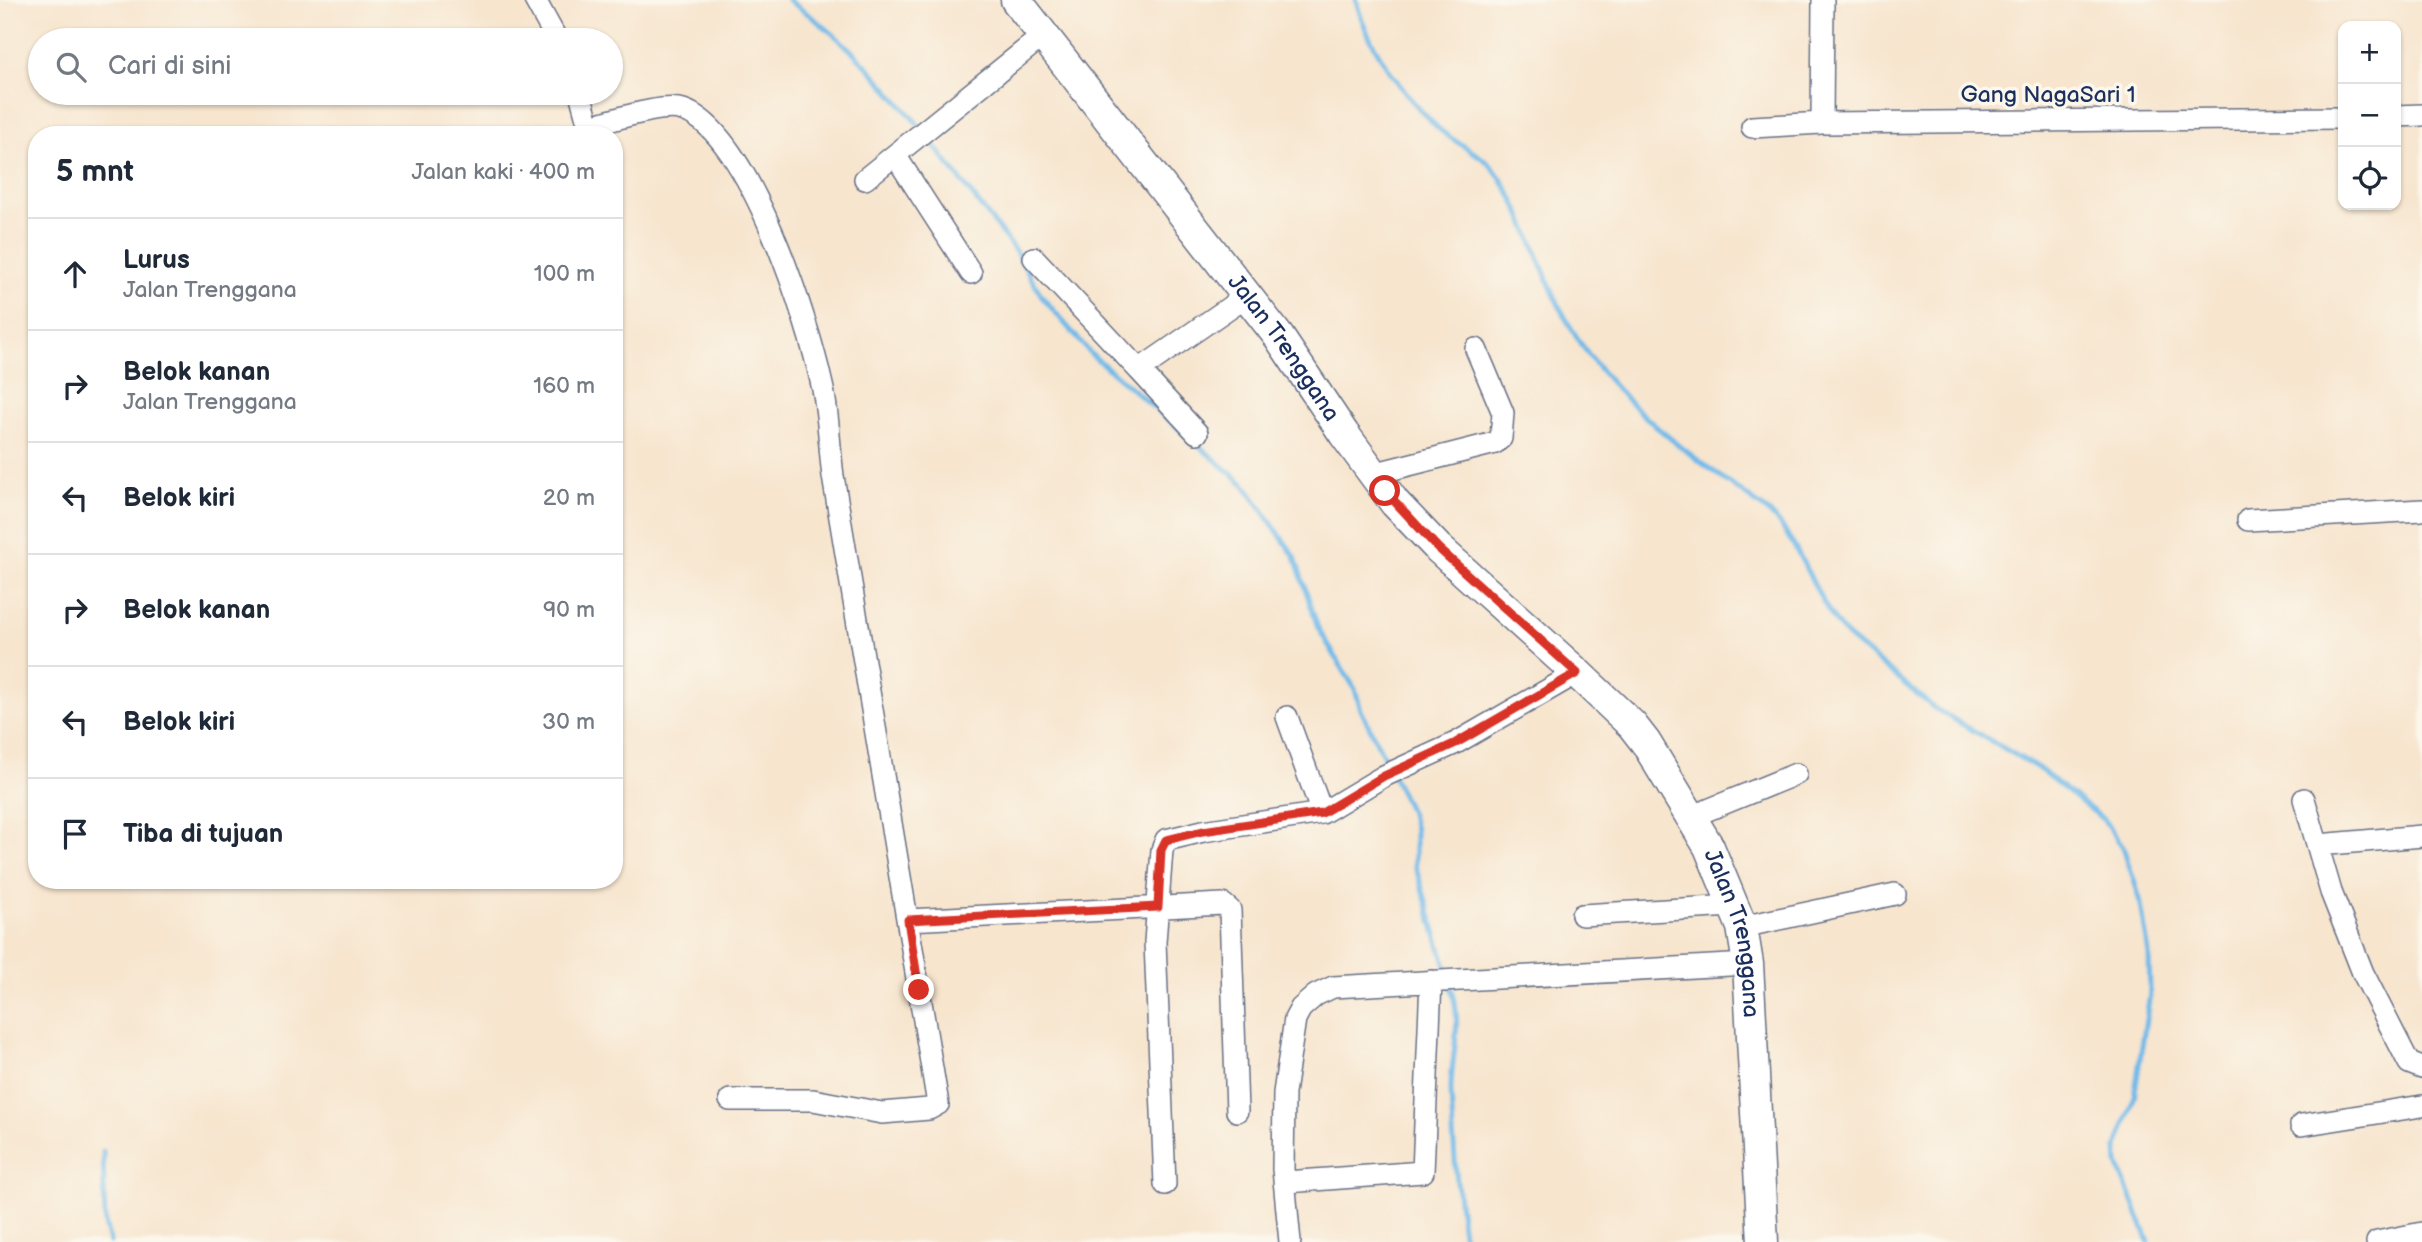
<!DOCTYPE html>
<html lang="id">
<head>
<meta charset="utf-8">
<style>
	body { margin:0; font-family:"Balsamiq Sans",sans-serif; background:#f6f6f7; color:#1f2937 }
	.controls { position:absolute; right:21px; top:21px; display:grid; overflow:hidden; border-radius:14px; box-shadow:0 2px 5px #0004 }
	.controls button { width:63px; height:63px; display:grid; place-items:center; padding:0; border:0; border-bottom:2px solid #e0e1e3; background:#fff; color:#1f2937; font:35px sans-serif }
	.stop { position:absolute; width:21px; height:21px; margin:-16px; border:5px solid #d93025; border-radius:50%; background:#fff }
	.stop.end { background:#d93025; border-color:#fff; box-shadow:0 2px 7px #0008 }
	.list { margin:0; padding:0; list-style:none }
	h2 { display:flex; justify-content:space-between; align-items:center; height:91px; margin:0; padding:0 28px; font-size:30px }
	h2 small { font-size:23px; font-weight:400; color:#747a83 }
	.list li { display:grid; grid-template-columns:46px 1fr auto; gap:21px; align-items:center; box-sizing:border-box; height:112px; padding:0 28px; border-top:2px solid #e0e1e3 }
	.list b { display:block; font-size:26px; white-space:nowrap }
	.list p { margin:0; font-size:23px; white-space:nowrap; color:#747a83 }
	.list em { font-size:23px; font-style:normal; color:#747a83 }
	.icon { flex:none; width:38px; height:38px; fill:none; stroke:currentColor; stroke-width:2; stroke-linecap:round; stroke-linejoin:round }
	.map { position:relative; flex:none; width:2422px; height:1242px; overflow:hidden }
	.search { position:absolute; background:#fff; box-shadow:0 2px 5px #0004; left:28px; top:28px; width:595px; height:77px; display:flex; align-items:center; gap:18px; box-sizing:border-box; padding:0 24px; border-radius:38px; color:#747a83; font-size:26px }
	.panel { position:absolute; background:#fff; box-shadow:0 2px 5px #0004; left:28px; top:126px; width:595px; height:763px; border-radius:28px }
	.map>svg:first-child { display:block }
</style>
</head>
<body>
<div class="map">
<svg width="2422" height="1242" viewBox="0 0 2422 1242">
	<rect width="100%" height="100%" fill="#fbf7ec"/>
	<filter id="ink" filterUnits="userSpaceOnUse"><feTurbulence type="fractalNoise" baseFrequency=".0143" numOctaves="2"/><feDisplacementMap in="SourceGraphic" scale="14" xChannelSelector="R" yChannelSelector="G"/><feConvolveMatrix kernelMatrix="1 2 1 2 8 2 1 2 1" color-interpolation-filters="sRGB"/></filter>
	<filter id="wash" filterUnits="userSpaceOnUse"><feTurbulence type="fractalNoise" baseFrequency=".00686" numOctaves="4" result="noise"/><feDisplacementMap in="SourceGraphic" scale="28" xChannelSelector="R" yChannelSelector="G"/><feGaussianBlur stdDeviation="1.57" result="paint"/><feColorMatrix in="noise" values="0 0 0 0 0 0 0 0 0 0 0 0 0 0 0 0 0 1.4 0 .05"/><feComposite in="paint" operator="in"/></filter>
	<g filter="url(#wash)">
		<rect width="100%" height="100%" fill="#f7e5ce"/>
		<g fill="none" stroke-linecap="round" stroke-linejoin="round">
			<path stroke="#70bae9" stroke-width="5" d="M788,0C847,39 876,75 921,128
				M1356,0C1366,44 1405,97 1438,128C1455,144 1484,154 1497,173C1529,218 1539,270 1565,317C1611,404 1693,456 1770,513C1804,548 1814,600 1847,636L1934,708L2038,768L2103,819L2123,847L2140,899L2149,953L2150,993L2134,1098L2117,1147L2118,1164L2149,1242
				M927,136L1016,252L1043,298L1091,354L1245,485L1295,557L1318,628L1355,689L1361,710L1389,767
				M1393,776L1411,814L1415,830V865L1449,977
				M1451,987C1464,1025 1450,1057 1451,1093C1453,1143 1457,1192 1464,1242
				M103,1151L105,1223L110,1242"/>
		</g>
	</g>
	<g filter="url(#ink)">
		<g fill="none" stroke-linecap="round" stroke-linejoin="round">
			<g stroke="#686f85" stroke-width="24">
				<path id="minor" d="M535,0L557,40
					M580,93L589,126C612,121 662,103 683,110C749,132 808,321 822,385C829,414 829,446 833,476L938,1104L929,1109L882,1113L813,1100H730
					M2396,116L2422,115
					M1822,123L1823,0
					M1752,127L1822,123L2343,118
					M895,155L971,273
					M865,179L1044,35
					M1034,258L1139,370
					M1197,433L1139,370L1246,296
					M1373,474L1495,443L1501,438L1503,413L1476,349
					M2248,520L2422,510
					M1287,717L1322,813
					M2304,799L2331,892L2363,973L2409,1063L2422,1068
					M1693,816L1796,774
					M2318,845L2422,836
					M1582,915L1733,906
					M908,920L1223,904L1230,910L1237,1111
					M1742,927L1895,894
					M2301,1125L2422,1106
					M1286,1182L1423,1172L1431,981
					M1165,1184L1155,942L1162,850L1166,840L1203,831L1322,813L1384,776L1456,743L1577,673
					M1290,1242L1283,1169L1284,1093L1295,1019L1301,1008L1316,995L1333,987L1748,964
					M2377,1242L2422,1233"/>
			</g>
			<g stroke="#686f85" stroke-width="33">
				<g id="secondary">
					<path id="s1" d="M1016,0L1279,337L1344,434L1395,503L1438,548L1577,673L1632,725L1646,743L1709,847L1742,927L1748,964L1763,1242"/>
				</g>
			</g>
			<use href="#minor" stroke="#fff" stroke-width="21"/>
			<use href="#secondary" stroke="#fff" stroke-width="30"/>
		</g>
	</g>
	<g fill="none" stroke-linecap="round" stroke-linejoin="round" filter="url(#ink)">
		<path stroke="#d93025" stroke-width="9" d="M919,990L908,920L1158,907L1161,850L1166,840L1203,831L1322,813L1384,776L1456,743L1577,673L1438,548L1385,491"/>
	</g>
	<g text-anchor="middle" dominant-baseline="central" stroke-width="7" stroke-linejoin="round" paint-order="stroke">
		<g font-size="23" fill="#1b2f5e" stroke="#fbf7ec">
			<text x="2048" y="95">Gang NagaSari 1</text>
			<text stroke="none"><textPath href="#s1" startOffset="439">Jalan Trenggana</textPath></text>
			<text stroke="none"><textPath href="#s1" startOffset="1190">Jalan Trenggana</textPath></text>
		</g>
	</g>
</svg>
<div class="controls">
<button>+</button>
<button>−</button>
<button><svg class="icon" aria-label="locate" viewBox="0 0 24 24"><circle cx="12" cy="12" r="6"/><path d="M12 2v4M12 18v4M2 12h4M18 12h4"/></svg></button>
</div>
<div class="stop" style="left:1385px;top:491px"></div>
<div class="stop end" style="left:919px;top:990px"></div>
<div class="search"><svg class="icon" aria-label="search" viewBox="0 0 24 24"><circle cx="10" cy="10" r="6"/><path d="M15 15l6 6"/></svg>Cari di sini</div>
<section class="panel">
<h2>5 mnt<small>Jalan kaki · 400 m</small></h2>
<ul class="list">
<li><svg class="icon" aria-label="ahead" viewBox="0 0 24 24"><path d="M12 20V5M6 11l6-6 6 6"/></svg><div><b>Lurus</b><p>Jalan Trenggana</p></div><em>100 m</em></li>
<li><svg class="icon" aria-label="right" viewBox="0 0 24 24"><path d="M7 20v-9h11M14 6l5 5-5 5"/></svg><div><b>Belok kanan</b><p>Jalan Trenggana</p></div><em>160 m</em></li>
<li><svg class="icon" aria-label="left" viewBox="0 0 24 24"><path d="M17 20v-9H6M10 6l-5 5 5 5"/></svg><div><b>Belok kiri</b></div><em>20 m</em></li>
<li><svg class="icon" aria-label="right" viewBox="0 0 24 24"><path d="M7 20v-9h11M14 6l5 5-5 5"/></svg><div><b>Belok kanan</b></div><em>90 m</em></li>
<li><svg class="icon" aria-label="left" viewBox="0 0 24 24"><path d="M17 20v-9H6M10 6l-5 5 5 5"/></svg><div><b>Belok kiri</b></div><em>30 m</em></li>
<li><svg class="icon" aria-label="arrive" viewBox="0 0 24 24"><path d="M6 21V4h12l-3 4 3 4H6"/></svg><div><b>Tiba di tujuan</b></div></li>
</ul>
</section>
</div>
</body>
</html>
